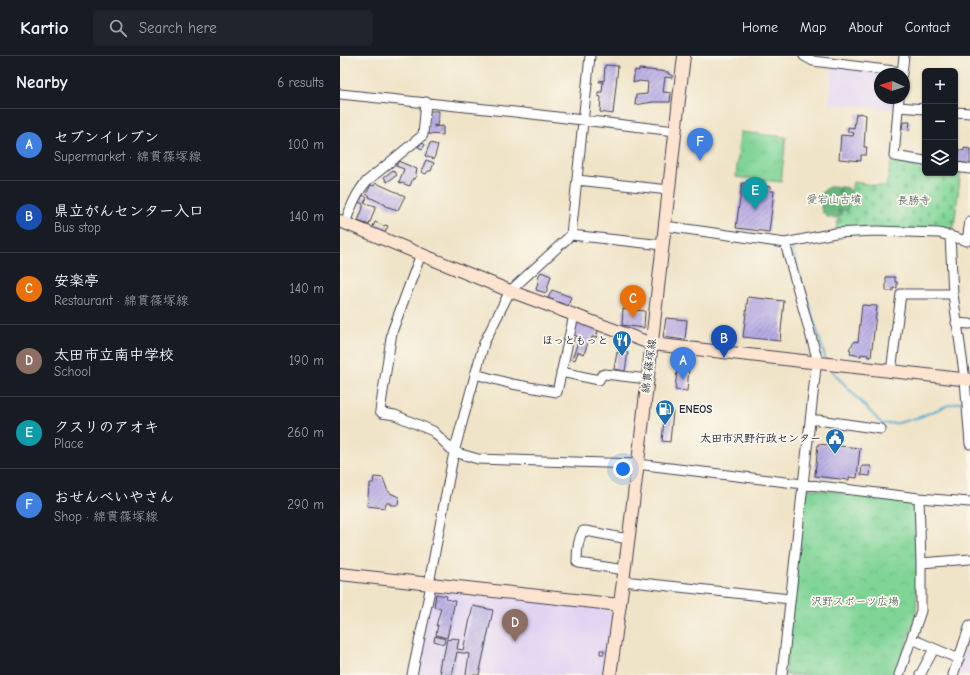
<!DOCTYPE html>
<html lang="en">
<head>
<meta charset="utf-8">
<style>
	body { margin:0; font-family:"Comic Neue","Klee One",sans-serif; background:#20242c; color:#f1f3f6 }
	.controls { position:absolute; right:12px; top:12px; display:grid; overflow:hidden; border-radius:6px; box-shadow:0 1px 3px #0004 }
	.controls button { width:36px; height:36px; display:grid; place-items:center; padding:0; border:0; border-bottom:1px solid #363941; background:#171b24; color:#f1f3f6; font:20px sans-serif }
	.compass { position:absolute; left:534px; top:12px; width:36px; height:36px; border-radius:50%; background:#171b24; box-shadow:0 1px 3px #0004; rotate:273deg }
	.you { position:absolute; left:283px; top:413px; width:14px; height:14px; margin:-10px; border:3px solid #fff; border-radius:50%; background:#1a73e8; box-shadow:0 0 0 6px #1a73e833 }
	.badge { display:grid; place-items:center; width:26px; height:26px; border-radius:50%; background:#0f766e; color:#fff; font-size:13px; font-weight:700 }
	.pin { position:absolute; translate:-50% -33px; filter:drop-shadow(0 1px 2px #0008) }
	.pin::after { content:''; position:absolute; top:21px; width:14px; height:12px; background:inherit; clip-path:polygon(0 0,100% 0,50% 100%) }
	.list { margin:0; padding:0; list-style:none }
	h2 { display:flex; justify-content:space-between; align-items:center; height:52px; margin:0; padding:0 16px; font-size:17px }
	h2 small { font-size:13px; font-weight:400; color:#9ea1a6 }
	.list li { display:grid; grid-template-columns:26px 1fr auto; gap:12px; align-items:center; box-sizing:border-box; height:72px; padding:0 16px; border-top:1px solid #363941 }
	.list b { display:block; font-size:15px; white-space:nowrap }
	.list p { margin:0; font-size:13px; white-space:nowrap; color:#9ea1a6 }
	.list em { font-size:13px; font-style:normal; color:#9ea1a6 }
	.icon { flex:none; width:22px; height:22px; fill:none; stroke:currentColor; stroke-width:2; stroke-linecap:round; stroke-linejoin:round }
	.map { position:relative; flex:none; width:630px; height:619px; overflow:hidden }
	header { display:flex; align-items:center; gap:24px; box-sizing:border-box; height:56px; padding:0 20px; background:#171b24; border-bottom:1px solid #363941 }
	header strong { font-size:19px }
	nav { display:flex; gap:22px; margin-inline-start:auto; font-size:14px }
	.search { width:280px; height:36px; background:#20242c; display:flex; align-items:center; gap:10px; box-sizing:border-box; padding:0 14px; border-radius:6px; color:#9ea1a6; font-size:15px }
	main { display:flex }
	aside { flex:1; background:#171b24 }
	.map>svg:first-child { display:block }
</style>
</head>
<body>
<header>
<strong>Kartio</strong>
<div class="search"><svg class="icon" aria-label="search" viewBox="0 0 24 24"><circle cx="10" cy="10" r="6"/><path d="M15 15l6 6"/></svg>Search here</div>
<nav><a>Home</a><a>Map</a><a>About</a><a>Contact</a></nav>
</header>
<main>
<aside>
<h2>Nearby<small>6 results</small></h2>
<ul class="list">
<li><span class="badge" style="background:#3f7fe0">A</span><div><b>セブンイレブン</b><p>Supermarket · 綿貫篠塚線</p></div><em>100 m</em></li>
<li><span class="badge" style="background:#1a4fb4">B</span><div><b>県立がんセンター入口</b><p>Bus stop</p></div><em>140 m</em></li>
<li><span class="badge" style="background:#e8710a">C</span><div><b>安楽亭</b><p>Restaurant · 綿貫篠塚線</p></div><em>140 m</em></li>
<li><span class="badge" style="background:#8d6e63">D</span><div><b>太田市立南中学校</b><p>School</p></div><em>190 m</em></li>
<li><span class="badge" style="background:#0f9aa8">E</span><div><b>クスリのアオキ</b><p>Place</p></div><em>260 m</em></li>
<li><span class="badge" style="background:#3f7fe0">F</span><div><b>おせんべいやさん</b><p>Shop · 綿貫篠塚線</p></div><em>290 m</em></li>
</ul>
</aside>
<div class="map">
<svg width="630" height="619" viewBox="0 0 630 619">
	<defs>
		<pattern id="grass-tufts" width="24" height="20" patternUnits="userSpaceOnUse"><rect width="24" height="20" fill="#7fd496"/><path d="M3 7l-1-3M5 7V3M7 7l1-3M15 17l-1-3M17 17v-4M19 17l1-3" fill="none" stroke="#6db682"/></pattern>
		<pattern id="forest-firs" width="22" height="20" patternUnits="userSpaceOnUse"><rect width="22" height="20" fill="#67b67f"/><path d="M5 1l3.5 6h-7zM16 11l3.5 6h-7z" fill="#549469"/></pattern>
		<pattern id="cemetery-stones" width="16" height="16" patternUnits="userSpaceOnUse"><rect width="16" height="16" fill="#7fd496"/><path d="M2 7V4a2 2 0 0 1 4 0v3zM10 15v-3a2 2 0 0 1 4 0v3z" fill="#6db682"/></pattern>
		<pattern id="park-crowns" width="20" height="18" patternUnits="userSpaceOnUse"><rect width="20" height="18" fill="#7fd496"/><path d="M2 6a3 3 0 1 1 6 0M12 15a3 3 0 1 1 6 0" fill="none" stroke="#6db682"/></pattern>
		<pattern id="building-hatch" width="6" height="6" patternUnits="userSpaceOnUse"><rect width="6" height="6" fill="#b6aae4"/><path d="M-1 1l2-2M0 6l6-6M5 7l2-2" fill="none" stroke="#948aba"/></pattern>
	</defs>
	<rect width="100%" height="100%" fill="#fbf7ec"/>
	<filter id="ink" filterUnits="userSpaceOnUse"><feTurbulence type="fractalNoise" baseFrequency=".025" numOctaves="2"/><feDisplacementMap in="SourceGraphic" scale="8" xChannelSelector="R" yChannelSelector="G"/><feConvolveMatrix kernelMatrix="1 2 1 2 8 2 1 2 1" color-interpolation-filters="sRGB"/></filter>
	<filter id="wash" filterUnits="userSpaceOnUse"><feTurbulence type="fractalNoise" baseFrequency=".012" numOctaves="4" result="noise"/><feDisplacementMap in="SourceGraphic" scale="16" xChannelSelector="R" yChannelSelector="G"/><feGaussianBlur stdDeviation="0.9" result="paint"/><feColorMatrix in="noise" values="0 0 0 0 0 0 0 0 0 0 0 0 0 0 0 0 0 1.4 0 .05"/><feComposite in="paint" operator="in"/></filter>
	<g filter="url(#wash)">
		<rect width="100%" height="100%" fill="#f0e4c8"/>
		<path fill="#e1d4f3" d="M493,10L556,18H540V42H556L555,53L489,48Z
			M93,532L273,554L263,619H74Z
			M630,577V619H617Z"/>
		<path fill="url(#grass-tufts)" stroke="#507b68" d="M400,76L446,81L441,126L396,121Z"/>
		<path fill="url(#forest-firs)" stroke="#446c5d" d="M494,130L508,132L511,136L507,155L495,162C493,162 488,162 486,160C479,155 480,143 482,136L489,131Z"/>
		<path fill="url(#cemetery-stones)" stroke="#507b68" d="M556,103L585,109V117H615V114H621L614,171L611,177L496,174L498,161L501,159L502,154L507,155L513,126L546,131L551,106Z"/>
		<path fill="url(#park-crowns)" stroke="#507b68" d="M464,432L572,445L575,448L578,495L576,560L556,619H445Z"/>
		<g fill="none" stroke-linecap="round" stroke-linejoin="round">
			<path stroke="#55acd2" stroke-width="2" d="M451,190L486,304
				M489,312L542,368L558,367L580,361L606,350L624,345"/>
		</g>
		<g id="blocks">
			<path fill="url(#building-hatch)" d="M265,9L278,10L273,58L260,56L261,41L258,40V36H262L263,26H259L260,24L264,25Z
				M299,13L328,16V18L332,19V22L325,21L323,36L331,37L330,46H313L295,49L296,39L307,38L308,26L298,25V26H293L295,14L299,15Z
				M88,55H99L97,70L94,69V71L103,70V79L88,78Z
				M519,57L526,59L524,91H527L526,99H521V105L499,103L501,79L513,80L514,77L508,76V71L514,72L516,58H519Z
				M563,66H570L569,74L562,73Z
				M82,86L85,89L82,93L78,91Z
				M90,87L98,89L94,103L85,100Z
				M624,92L630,93V108L615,105V93L624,95Z
				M86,104L94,107L91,115H88L86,118L81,116Z
				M58,105L77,113L75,123L73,122L70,130L59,126L64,113L56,110Z
				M53,114L57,119L47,126L44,121Z
				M36,127L65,140L58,154L45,150L46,149L29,141L30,140L26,138L31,129L34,130Z
				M402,127L431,131L430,135H434L429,176L396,172Z
				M23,139L27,142L24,147L36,150L29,169L18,165L23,152V148L19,146Z
				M35,166L44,170L45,169L48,170L44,178L32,173Z
				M201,216L211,220L206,237L196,234L199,222L198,221Z
				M546,221H555V226H557V232H553V235H546Z
				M212,234L231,241L228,250L208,242Z
				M408,241L444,245L440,285L403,281Z
				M522,249L537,250L531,301H528V299L521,298V300L510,298L511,294L509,293L515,285L518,286Z
				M283,253L305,255L304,272L282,269Z
				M326,262L347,264L345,284L323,281Z
				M236,264L259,272L256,282L252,281L251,285L249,284L244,298L238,296L235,304L232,303L238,286L236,285L237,280L231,278Z
				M279,295L288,296L285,315L274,313L277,296L279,297Z
				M339,312H349L347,335L335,334L337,315L339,316Z
				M325,354L333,355L330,386L322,385Z
				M478,388L520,392L517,422L509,421V424L475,420Z
				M522,410H531L530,420L521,419Z
				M34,421L43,422L47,433L50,437L59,441L58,449H50V447H46L45,452L27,450L29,431L30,432V427H33Z
				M96,538L107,540L106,543L115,545L107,582L96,579L98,569L96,570L101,552L94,551Z
				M133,550L153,554L139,619H126L129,598L117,596L112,619H100L101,614H99L101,602L103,603L107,583L110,584L111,582L119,583L117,593L123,594Z
				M95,580L105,583L104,588L94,585Z
				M260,594H264V598H260Z"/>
		</g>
	</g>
	<g filter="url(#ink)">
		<use href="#blocks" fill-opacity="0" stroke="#413f50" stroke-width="1"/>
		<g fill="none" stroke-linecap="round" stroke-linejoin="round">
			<g stroke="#413f50" stroke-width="11">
				<path id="street" d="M464,0L473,5L562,16
					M562,18L564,0
					M0,38L175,56L335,75
					M559,42L554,100L585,105
					M558,51L585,53
					M615,56L630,57
					M615,111L630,113
					M237,124L329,134
					M5,167C11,151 16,137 27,125L83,79L86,46
					M325,170L445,187L495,177L536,175L599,177L627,185L630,165
					M231,179L323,189
					M610,179L613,238L625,324L630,388
					M81,198L52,276L40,355L42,357L55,359L93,375L114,396L138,403L297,408L579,442L630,446
					M616,267L630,268
					M221,316L259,324L262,319L265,318L307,323
					M551,316L561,238H613
					M135,318L172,328L217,336L234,259
					M471,363L541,373
					M581,507L630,503
					M285,514L239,507L237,506C237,497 238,483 243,475H246L288,483
					M283,525L450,543
					M572,583L619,603
					M72,619L90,534V522L114,396L144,287L170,235L231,179L250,0
					M442,619L477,302L445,187
					M559,619L581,555V507L579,442
					M580,619L594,593
					M613,619L630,569"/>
			</g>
			<g stroke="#413f50" stroke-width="14">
				<path id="secondary" d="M0,165L170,235L312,288L630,324
					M0,518L280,549
					M270,619C300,413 320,206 344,0"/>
			</g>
			<use href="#street" stroke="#fff" stroke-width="9"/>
			<use href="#secondary" stroke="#fde4d0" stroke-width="12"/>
		</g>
	</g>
	<defs>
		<g id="restaurant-pin" transform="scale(1)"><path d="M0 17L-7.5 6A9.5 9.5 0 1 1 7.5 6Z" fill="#1f6fb2" stroke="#fbf7ec"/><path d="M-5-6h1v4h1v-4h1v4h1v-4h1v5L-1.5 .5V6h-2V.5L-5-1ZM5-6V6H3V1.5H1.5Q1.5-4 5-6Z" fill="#fff"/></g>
		<g id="fuel-pin" transform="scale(1)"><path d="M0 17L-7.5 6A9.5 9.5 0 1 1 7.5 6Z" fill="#1f6fb2" stroke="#fbf7ec"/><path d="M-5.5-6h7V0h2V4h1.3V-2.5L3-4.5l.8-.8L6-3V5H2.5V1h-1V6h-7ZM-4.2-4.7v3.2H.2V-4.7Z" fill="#fff"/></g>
		<g id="civic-pin" transform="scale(1)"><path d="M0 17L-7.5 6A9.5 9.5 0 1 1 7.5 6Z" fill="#1f6fb2" stroke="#fbf7ec"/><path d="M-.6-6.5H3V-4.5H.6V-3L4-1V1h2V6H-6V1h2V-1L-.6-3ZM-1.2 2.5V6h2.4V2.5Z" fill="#fff"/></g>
	</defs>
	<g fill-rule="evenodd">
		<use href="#restaurant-pin" x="282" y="284"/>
		<use href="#fuel-pin" x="325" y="353"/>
		<use href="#civic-pin" x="495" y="382"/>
	</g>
	<g text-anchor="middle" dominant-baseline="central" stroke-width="3.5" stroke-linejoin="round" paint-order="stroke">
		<g font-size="11" fill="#3e5756" stroke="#fbf7ec">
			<text x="494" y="143">愛宕山古墳</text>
			<text x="574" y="144">長勝寺</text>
			<text x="515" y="545">沢野スポーツ広場</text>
		</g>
		<g font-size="11" font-weight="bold" fill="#22223b" stroke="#fbf7ec" text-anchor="end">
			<text x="268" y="284">ほっともっと</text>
			<text x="339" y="353" text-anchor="start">ENEOS</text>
			<text x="481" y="382">太田市沢野行政センター</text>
		</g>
		<g font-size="11" fill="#22223b" stroke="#fbf7ec">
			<text transform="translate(309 310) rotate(-83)">綿貫篠塚線</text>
		</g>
	</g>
</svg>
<div class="controls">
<button>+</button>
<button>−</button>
<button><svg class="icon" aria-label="layers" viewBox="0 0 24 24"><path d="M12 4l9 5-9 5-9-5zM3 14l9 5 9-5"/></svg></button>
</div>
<svg class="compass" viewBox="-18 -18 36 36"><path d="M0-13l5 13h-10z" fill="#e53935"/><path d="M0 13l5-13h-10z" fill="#9ea1a6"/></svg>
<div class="you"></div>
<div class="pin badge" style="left:343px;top:324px;background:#3f7fe0">A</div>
<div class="pin badge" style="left:384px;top:302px;background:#1a4fb4">B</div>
<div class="pin badge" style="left:293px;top:262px;background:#e8710a">C</div>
<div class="pin badge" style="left:175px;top:586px;background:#8d6e63">D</div>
<div class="pin badge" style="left:415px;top:154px;background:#0f9aa8">E</div>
<div class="pin badge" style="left:360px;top:105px;background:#3f7fe0">F</div>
</div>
</main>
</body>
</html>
